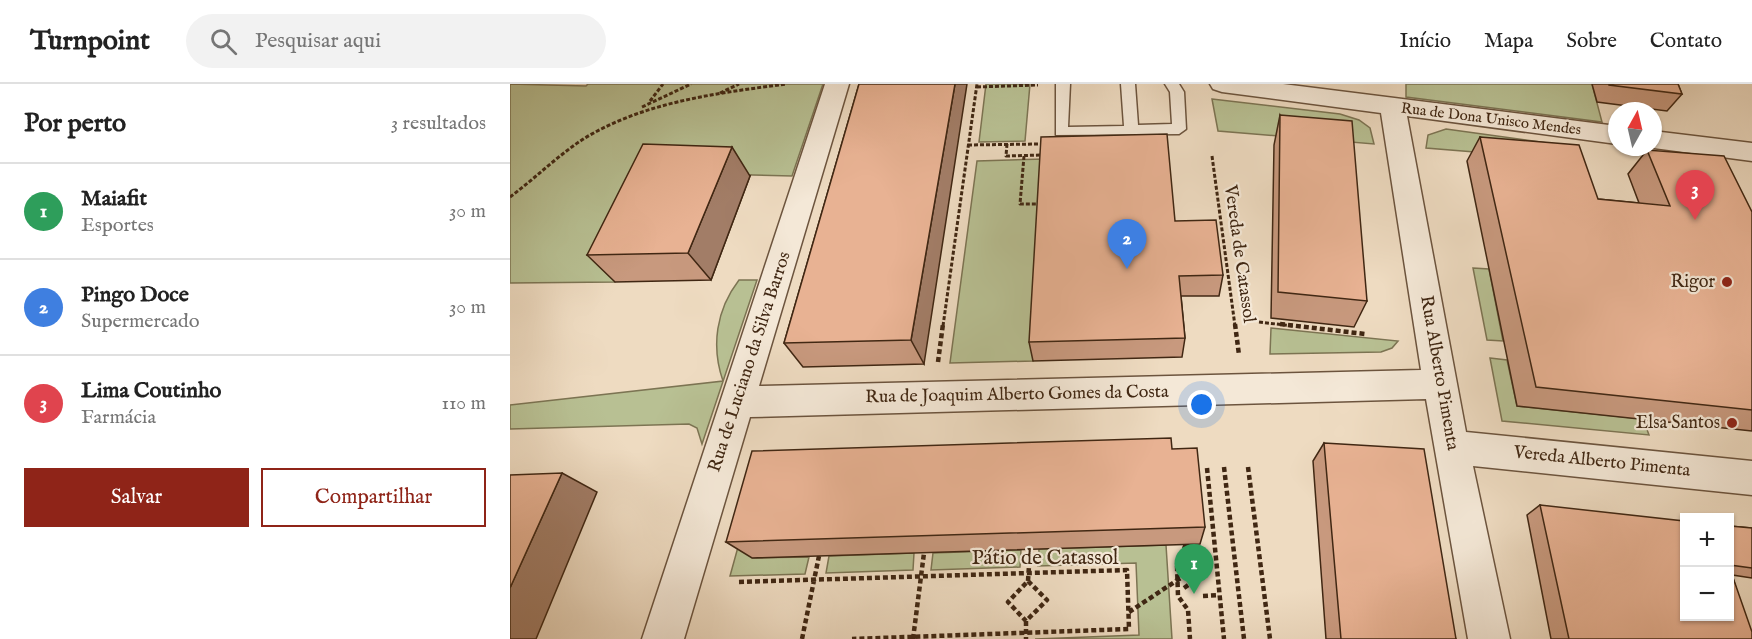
<!DOCTYPE html>
<html lang="pt">
<head>
<meta charset="utf-8">
<style>
	body { margin:0; font-family:"IM FELL English",serif; background:#f2f2f2; color:#222 }
	.controls { position:absolute; right:18px; bottom:18px; display:grid; overflow:hidden; border-radius:0px; box-shadow:0 2px 4px #0004 }
	.controls button { width:54px; height:54px; display:grid; place-items:center; padding:0; border:0; border-bottom:2px solid #e0e0e0; background:#fff; color:#222; font:30px sans-serif }
	.compass { position:absolute; left:1098px; top:18px; width:54px; height:54px; border-radius:50%; background:#fff; box-shadow:0 2px 4px #0004; rotate:8deg }
	.you { position:absolute; left:692px; top:321px; width:21px; height:21px; margin:-15px; border:4px solid #fff; border-radius:50%; background:#1a73e8; box-shadow:0 0 0 9px #1a73e833 }
	.badge { display:grid; place-items:center; width:39px; height:39px; border-radius:50%; background:#8f2418; color:#fff; font-size:20px; font-weight:700 }
	.pin { position:absolute; translate:-50% -50px; filter:drop-shadow(0 2px 3px #0008) }
	.pin::after { content:''; position:absolute; top:32px; width:21px; height:18px; background:inherit; clip-path:polygon(0 0,100% 0,50% 100%) }
	.list { margin:0; padding:0; list-style:none }
	h2 { display:flex; justify-content:space-between; align-items:center; height:78px; margin:0; padding:0 24px; font-size:26px }
	h2 small { font-size:20px; font-weight:400; color:#767676 }
	.list li { display:grid; grid-template-columns:39px 1fr auto; gap:18px; align-items:center; box-sizing:border-box; height:96px; padding:0 24px; border-top:2px solid #e0e0e0 }
	.list b { display:block; font-size:22px; white-space:nowrap }
	.list p { margin:0; font-size:20px; white-space:nowrap; color:#767676 }
	.list em { font-size:20px; font-style:normal; color:#767676 }
	.actions { display:flex; gap:12px; padding:18px 24px }
	.actions a { flex:1; padding:14px 0; border:2px solid #8f2418; border-radius:0px; text-align:center; font-size:21px; color:#8f2418 }
	.actions .main { background:#8f2418; color:#fff }
	.icon { flex:none; width:33px; height:33px; fill:none; stroke:currentColor; stroke-width:2; stroke-linecap:round; stroke-linejoin:round }
	.map { position:relative; flex:none; width:1242px; height:555px; overflow:hidden }
	header { display:flex; align-items:center; gap:36px; box-sizing:border-box; height:84px; padding:0 30px; background:#fff; border-bottom:2px solid #e0e0e0 }
	header strong { font-size:28px }
	nav { display:flex; gap:33px; margin-inline-start:auto; font-size:21px }
	.search { width:420px; height:54px; background:#f2f2f2; display:flex; align-items:center; gap:15px; box-sizing:border-box; padding:0 21px; border-radius:33px; color:#767676; font-size:22px }
	main { display:flex }
	aside { flex:1; background:#fff }
	.map>svg:first-child { display:block }
</style>
</head>
<body>
<header>
<strong>Turnpoint</strong>
<div class="search"><svg class="icon" aria-label="search" viewBox="0 0 24 24"><circle cx="10" cy="10" r="6"/><path d="M15 15l6 6"/></svg>Pesquisar aqui</div>
<nav><a>Início</a><a>Mapa</a><a>Sobre</a><a>Contato</a></nav>
</header>
<main>
<aside>
<h2>Por perto<small>3 resultados</small></h2>
<ul class="list">
<li><span class="badge" style="background:#2e9e5b">1</span><div><b>Maiafit</b><p>Esportes</p></div><em>30 m</em></li>
<li><span class="badge" style="background:#3f7fe0">2</span><div><b>Pingo Doce</b><p>Supermercado</p></div><em>30 m</em></li>
<li><span class="badge" style="background:#e0444e">3</span><div><b>Lima Coutinho</b><p>Farmácia</p></div><em>110 m</em></li>
</ul>
<div class="actions"><a class="main">Salvar</a><a>Compartilhar</a></div>
</aside>
<div class="map">
<svg width="1242" height="555" viewBox="0 0 1242 555">
	<rect width="100%" height="100%" fill="#eedbc1"/>
	<filter id="stains"><feTurbulence type="fractalNoise" baseFrequency=".00333" numOctaves="4"/><feColorMatrix values="0 0 0 0 .2 0 0 0 0 .09 0 0 0 0 .02 0 0 0 .5 -.17"/></filter>
	<radialGradient id="worn" r=".72"><stop offset=".6" stop-color="#630" stop-opacity="0"/><stop offset="1" stop-color="#630" stop-opacity=".3"/></radialGradient>
	<path fill="#b8c093" stroke="#7c7453" stroke-width="1.5" d="M0,0L76,2L78,0H313L282,92L156,89L105,198L0,199Z
		M476,0H520L515,57L469,58Z
		M896,0H1082L1092,38L896,13Z
		M702,15L830,30L849,36L860,44L864,60L708,47Z
		M936,45L1045,60L977,69L916,64L918,51Z
		M534,75L523,277L440,279L467,77Z
		M963,184L979,185L993,257L977,256Z
		M229,196H247L192,360L187,344L179,340L0,345V321L213,297C201,262 206,226 229,196Z
		M761,244L888,257L882,264L871,268L760,270Z
		M980,274L997,276L1007,322L1133,335L1139,351L992,337Z
		M249,387L243,474L299,473L295,490L220,492Z
		M656,461L662,555H525L629,551L626,479L528,482L529,465Z
		M511,466L510,483L421,486L423,469Z
		M404,469L403,486L316,489L319,472Z"/>
	<g fill="none" stroke-linecap="round" stroke-linejoin="round">
		<g stroke="#6c543e" stroke-width="3">
			<path id="lane" d="M546,0H560L558,43L614,42L611,0H625L628,41L662,40L660,8L655,0H669L674,8L676,45L669,50L546,51Z"/>
		</g>
		<g stroke="#6c543e" stroke-width="3">
			<path id="street" d="M315,0H339L249,302L911,286L871,29L712,8L703,5L700,0H773L1107,42V60L897,32L956,348L1242,377V411L963,382L1000,555H958L916,315L240,333L174,555H132Z
				M1143,47L1242,59V77L1136,63H1143Z"/>
		</g>
		<path stroke="#402713" stroke-width="3" stroke-dasharray="4 2" stroke-linecap="butt" d="M467,3L528,1
			M210,9L229,0
			M140,17L153,0
			M132,23L181,0
			M497,60L496,72L534,71
			M458,61L530,60
			M514,72L510,120H530
			M702,72L725,242
			M0,113C27,93 51,68 80,51C140,17 209,9 276,0
			M749,238L783,242
			M433,242L467,0"/>
		<path stroke="#402713" stroke-width="4.5" stroke-dasharray="5 3" stroke-linecap="butt" d="M725,240L729,271
			M770,240L855,250
			M428,278L433,240
			M714,383L734,555
			M738,383L760,555
			M697,384L714,555
			M676,460L667,481L668,512L678,526L680,555
			M518,497L520,466
			M518,497L537,516L516,537L498,518Z
			M229,498L617,486L619,545L342,555
			M674,504L693,491L688,482L683,486
			M693,512L709,511
			M619,528L666,497
			M516,537V555
			M292,555L309,472
			M403,555L414,469"/>
		<use href="#lane" fill="#f4e8d7" fill-rule="evenodd"/>
		<use href="#street" fill="#f4e8d7" fill-rule="evenodd"/>
		<path stroke="#402713" stroke-width="4.5" stroke-dasharray="5 3" stroke-linecap="butt" d="M666,497L683,486"/>
	</g>
	<path fill="#c8997e" stroke="#402713" stroke-width="1.5" d="M349,0L414,280L293,283L274,259Z
		M1082,0H1168L1172,10L1157,27L1087,18Z
		M770,31L857,217L844,243L761,234L764,61Z
		M970,53L1088,115L1129,119L1118,90L1137,66L1242,128V347L1007,322L957,77Z
		M240,92L201,196L105,198L77,171Z
		M665,137L713,191L709,212H671L675,254L672,273L523,277L519,258Z
		M814,359L946,555H816L803,377Z
		M662,365L695,443L690,460L242,474L216,458Z
		M1030,421L1220,532V442L1242,444V494L1222,491L1242,555H1041L1017,431Z"/>
	<path fill="#a27d67" stroke="#402713" stroke-width="1.5" d="M445,0H457L414,280L401,256Z
		M222,63L240,92L201,196L178,169Z
		M52,389L87,408L26,555H0V504Z"/>
	<path fill="#e8b293" stroke="#402713" stroke-width="1.5" d="M349,0H445L401,256L274,259Z
		M1099,0H1168L1172,10L1099,1Z
		M770,31L842,37L857,217L768,208Z
		M657,50L665,137L706,136L713,191L669,192L675,254L519,258L531,53Z
		M970,53L1069,61L1088,115L1160,122L1137,66L1214,72L1242,128V326L1026,303Z
		M133,60L222,63L178,169L77,171Z
		M661,354L662,365L687,364L695,443L216,458L242,367Z
		M814,359L914,365L946,555H831Z
		M52,389L0,504V391Z
		M1030,421L1174,437V532H1220V485L1242,548V555H1059Z
		M1220,442L1242,444V484L1220,481Z"/>
	<g fill="#8f2418" stroke="#f4e8d7" stroke-width="2">
		<circle cx="1217" cy="198" r="6"/>
		<circle cx="1222" cy="339" r="6"/>
	</g>
	<g text-anchor="middle" dominant-baseline="central" stroke-width="4.5" stroke-linejoin="round" paint-order="stroke">
		<g font-size="15" fill="#402713" stroke="#f4e8d7">
			<text transform="translate(981 35) rotate(7)">Rua de Dona Unisco Mendes</text>
		</g>
		<g font-size="18" fill="#402713" stroke="#f4e8d7">
			<text transform="translate(729 170) rotate(82)">Vereda de Catassol</text>
			<text transform="translate(240 278) rotate(-72)">Rua de Luciano da Silva Barros</text>
			<text transform="translate(929 289) rotate(80)">Rua Alberto Pimenta</text>
			<text transform="translate(507 311) rotate(-1)">Rua de Joaquim Alberto Gomes da Costa</text>
			<text transform="translate(1092 378) rotate(6)">Vereda Alberto Pimenta</text>
		</g>
		<g font-size="18" fill="#402713" stroke="#f4e8d7" text-anchor="end">
			<text x="1205" y="198">Rigor</text>
			<text x="1210" y="339">Elsa Santos</text>
		</g>
		<g font-size="21" fill="#402713" stroke="#f4e8d7">
			<text x="535" y="474">Pátio de Catassol</text>
		</g>
	</g>
	<rect width="100%" height="100%" filter="url(#stains)"/>
	<rect width="100%" height="100%" fill="url(#worn)"/>
</svg>
<div class="controls">
<button>+</button>
<button>−</button>
</div>
<svg class="compass" viewBox="-18 -18 36 36"><path d="M0-13l5 13h-10z" fill="#e53935"/><path d="M0 13l5-13h-10z" fill="#767676"/></svg>
<div class="you"></div>
<div class="pin badge" style="left:684px;top:510px;background:#2e9e5b">1</div>
<div class="pin badge" style="left:617px;top:185px;background:#3f7fe0">2</div>
<div class="pin badge" style="left:1185px;top:136px;background:#e0444e">3</div>
</div>
</main>
</body>
</html>
